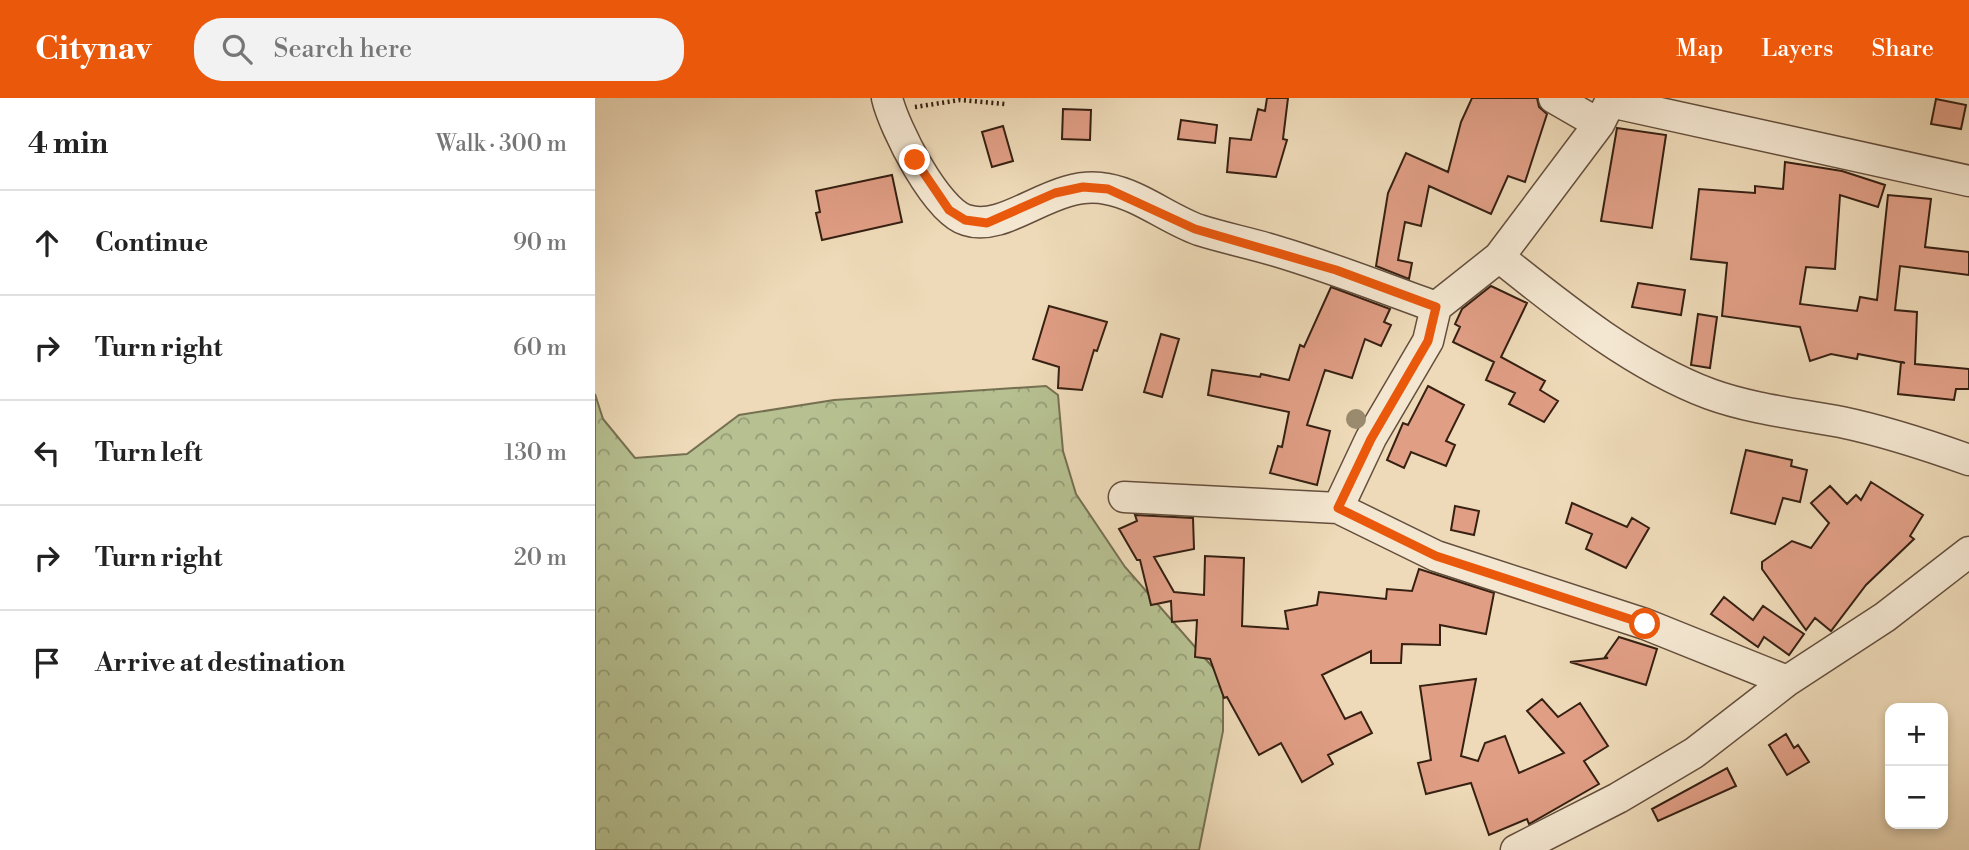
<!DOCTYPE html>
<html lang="en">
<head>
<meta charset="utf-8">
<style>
	body { margin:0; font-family:"Libre Bodoni",serif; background:#f2f2f2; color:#222 }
	.controls { position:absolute; right:21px; bottom:21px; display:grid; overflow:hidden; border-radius:14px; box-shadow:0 4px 10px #0003 }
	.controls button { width:63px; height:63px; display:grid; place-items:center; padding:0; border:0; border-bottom:2px solid #e0e0e0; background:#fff; color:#222; font:35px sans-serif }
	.stop { position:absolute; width:21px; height:21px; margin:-16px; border:5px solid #ea580c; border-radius:50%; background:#fff }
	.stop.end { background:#ea580c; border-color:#fff; box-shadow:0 2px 7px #0008 }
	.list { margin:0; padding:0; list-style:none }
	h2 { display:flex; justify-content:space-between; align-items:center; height:91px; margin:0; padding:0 28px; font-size:30px }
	h2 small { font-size:23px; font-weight:400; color:#767676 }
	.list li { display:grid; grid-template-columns:46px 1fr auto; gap:21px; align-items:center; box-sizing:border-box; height:105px; padding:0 28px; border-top:2px solid #e0e0e0 }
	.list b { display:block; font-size:26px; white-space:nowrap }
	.list em { font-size:23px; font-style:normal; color:#767676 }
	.icon { flex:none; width:38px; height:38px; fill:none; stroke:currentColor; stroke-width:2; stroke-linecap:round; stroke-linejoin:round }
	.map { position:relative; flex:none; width:1374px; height:752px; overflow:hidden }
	header { display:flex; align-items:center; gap:42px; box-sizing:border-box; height:98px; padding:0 35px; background:#ea580c; color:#fff }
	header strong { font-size:33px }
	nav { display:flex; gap:38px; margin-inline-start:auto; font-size:24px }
	.search { width:490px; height:63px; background:#f2f2f2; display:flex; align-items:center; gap:18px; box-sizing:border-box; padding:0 24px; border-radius:28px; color:#767676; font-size:26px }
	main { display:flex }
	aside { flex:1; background:#fff }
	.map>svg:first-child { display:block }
</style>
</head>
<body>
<header>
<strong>Citynav</strong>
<div class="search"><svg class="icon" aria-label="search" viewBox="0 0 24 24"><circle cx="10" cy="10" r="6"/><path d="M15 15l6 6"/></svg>Search here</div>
<nav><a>Map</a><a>Layers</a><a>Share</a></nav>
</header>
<main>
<aside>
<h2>4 min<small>Walk · 300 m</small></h2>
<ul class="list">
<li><svg class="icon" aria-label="ahead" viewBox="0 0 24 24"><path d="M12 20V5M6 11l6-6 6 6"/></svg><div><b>Continue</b></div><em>90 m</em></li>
<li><svg class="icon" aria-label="right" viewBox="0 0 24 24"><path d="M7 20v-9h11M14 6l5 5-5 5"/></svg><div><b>Turn right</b></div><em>60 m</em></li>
<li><svg class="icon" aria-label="left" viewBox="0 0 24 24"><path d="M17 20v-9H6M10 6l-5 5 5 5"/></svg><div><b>Turn left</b></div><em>130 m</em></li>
<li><svg class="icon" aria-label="right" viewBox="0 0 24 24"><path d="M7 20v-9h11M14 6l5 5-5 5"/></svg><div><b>Turn right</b></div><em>20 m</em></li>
<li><svg class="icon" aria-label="arrive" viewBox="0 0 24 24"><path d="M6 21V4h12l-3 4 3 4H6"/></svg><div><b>Arrive at destination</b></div></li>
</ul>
</aside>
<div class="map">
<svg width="1374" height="752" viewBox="0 0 1374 752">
	<defs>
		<pattern id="forest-crowns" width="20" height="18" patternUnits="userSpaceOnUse" patternTransform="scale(1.75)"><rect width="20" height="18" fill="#b6c091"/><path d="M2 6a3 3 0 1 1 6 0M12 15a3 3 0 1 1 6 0" fill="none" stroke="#959c75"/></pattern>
	</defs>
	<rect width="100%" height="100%" fill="#eedab8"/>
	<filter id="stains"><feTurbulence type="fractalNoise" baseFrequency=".00286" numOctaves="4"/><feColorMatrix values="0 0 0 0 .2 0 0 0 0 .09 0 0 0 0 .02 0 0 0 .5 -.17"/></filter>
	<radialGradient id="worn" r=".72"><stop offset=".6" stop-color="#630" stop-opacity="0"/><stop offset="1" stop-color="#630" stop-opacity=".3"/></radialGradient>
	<path fill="url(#forest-crowns)" stroke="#767052" stroke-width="2" d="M451,288L463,297L468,353L481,396L530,469L628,581V633L604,752H0V296L8,321L40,360L92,356L144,317L239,302Z"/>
	<path fill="#e09e85" stroke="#362012" stroke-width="2" d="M672,0H693L688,41L692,42L681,79L632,74L635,40L656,42L663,11L670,13Z
		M877,0H942L944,9L952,16L930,84L913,78L896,116L834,88L826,128L810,124L803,162L817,165L814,181L781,168L793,95L811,55L853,74L866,24Z
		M1341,1L1371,7L1366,31L1336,26Z
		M468,11L496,12L495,42L467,41Z
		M586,22L622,27L620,45L583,41Z
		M408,28L418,63L397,69L387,34Z
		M1022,30L1071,37L1057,130L1006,123Z
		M1190,64L1247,73L1290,87L1283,109L1245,97L1240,171L1211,169L1205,206L1262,213L1265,199L1282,202L1293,97L1336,101L1330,149L1374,154V177L1305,168L1300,212L1322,214L1320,266L1374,271V291H1361L1359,302L1303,296L1306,264L1310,265L1263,256L1262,261L1236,256L1215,263L1205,229L1127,218L1132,165L1096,161L1104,91L1160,95V88L1188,91Z
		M297,77L307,124L227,142L221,115L225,114L221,93Z
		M1043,185L1090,192L1086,217L1037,209Z
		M896,188L932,205L906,259L950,283L945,292L963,303L949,324L914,306L920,295L891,282L899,264L858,244L865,229L860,226L867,211Z
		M736,189L795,211L789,224L796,227L786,248L770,241L757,280L730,272L712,327L735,333L722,387L675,375L683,348L687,349L694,314L613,297L617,272L665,279L666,276L694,282L705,247L709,249Z
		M454,208L512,224L502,253L499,252L487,292L463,290L464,269L438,261Z
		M1103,216L1122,219L1115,270L1096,267Z
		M566,236L584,241L567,299L549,294Z
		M833,288L869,307L851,343L860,347L851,368L816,354L809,370L792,362L808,325L813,327Z
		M1151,352L1197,362L1196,368L1212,372L1205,404L1188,400L1180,426L1136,415Z
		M1276,384L1328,417L1315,438L1319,441L1271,487L1236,533L1220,520L1211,532L1167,471V464L1197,443L1216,450L1234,425L1216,405L1235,388L1252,406L1261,397L1266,402Z
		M977,405L1032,429L1037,420L1054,430L1031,470L991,451L997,436L971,425Z
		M860,408L884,413L879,437L856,432Z
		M540,417L598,420L599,451L559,459L579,494L609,497L610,458L649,460L647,528L693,531L690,513L722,507L724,494L791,501L792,491L817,493L824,471L899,495L891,536L845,527V547L807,546L806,565H776V553L727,577L750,621L766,614L777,635L733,657L738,666L707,684L686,645L664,657L632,599L629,600L615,561L600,559L602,522L577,524L576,503L556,507L545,462H542L524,431L542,423Z
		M1129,499L1158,522L1168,508L1209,536L1194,557L1169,539L1163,549L1116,516Z
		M1024,539L1062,551L1051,587L975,564L1013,560L1010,559Z
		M881,581L866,658L883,663L890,645L910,638L924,675L969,655L932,613L947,601L963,619L985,605L1013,648L989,663L1004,686L934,726L932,721L894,737L876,685L831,696L823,665L836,662L825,588Z
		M1191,636L1199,650L1203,647L1214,664L1192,677L1174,647Z
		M1132,670L1141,688L1063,723L1057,711Z"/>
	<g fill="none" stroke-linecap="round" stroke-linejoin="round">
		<g stroke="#644e3c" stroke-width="33">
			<path id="minor" d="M292,0C299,30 341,113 371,122C413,136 458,80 512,91C545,97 573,121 604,132C629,140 655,145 681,153C735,169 788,190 841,209
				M959,0L1004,26
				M1017,0L1004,26L904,159C968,210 1038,267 1115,296C1156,311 1203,316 1246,324C1289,333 1332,347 1374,362
				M1015,4L1374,83
				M529,399L743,410L841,458L1050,526L1192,583
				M743,410L776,340L833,243L841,209L904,159
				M921,752L1023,700L1099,655L1192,583L1290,519L1374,454"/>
		</g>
		<path stroke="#362012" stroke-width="4.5" stroke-dasharray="2 3.5" stroke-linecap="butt" d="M320,9L365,2L410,6"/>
		<use href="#minor" stroke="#f4e7d1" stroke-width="30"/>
	</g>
	<circle fill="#9a8a6e" cx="761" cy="321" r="10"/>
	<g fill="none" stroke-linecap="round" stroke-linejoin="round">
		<path stroke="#ea580c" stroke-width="9" d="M320,62L354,112L370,122L392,125L460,95L488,89L513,91L600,131L741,172L841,209L833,243L776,341L743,410L841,458L1050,526"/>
	</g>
	<rect width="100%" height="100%" filter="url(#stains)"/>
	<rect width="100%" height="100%" fill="url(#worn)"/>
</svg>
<div class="controls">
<button>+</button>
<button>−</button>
</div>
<div class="stop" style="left:1050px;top:526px"></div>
<div class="stop end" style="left:320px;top:62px"></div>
</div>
</main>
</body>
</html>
